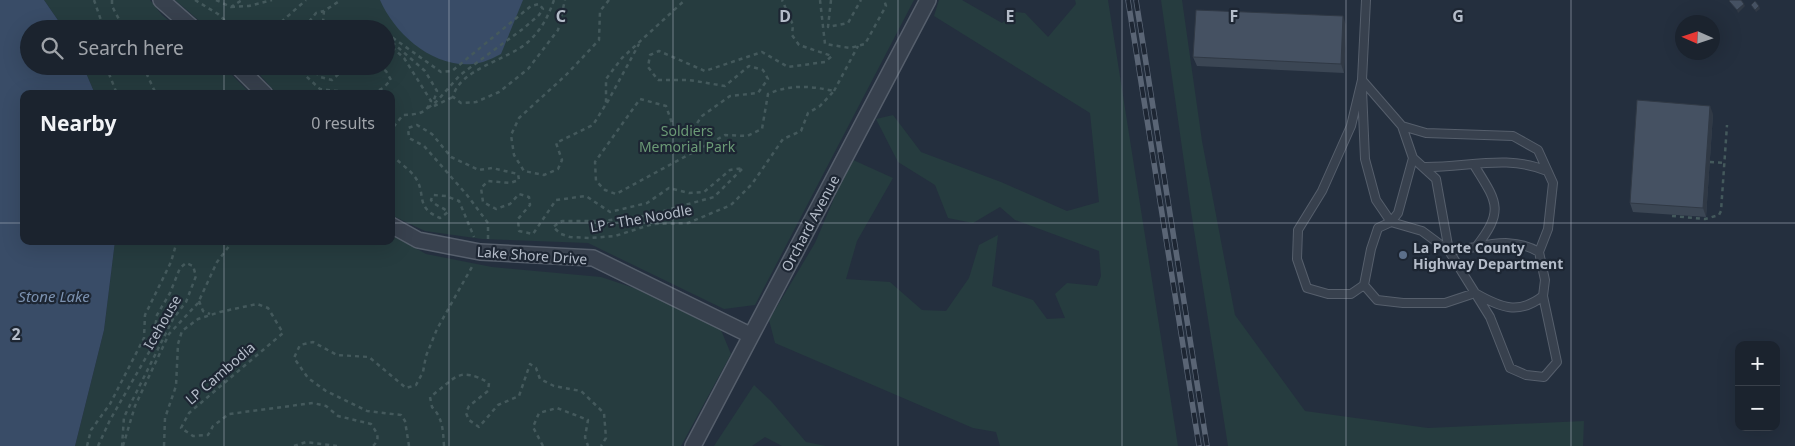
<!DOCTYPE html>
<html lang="en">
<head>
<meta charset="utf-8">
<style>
	body { margin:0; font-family:"Noto Sans",sans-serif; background:#242b36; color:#f1f3f6 }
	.controls { position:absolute; right:15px; bottom:15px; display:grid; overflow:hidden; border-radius:10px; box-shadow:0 5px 20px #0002 }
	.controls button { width:45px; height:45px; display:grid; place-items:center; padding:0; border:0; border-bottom:1px solid #39404a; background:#1b232e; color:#f1f3f6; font:25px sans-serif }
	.compass { position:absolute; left:1675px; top:15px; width:45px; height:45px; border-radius:50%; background:#1b232e; box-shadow:0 5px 20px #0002; rotate:273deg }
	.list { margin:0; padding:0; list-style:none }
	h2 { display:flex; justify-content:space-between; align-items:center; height:65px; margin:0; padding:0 20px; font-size:21px }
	h2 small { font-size:16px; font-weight:400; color:#a0a4aa }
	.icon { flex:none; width:28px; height:28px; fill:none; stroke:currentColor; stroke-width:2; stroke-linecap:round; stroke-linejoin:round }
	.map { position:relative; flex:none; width:1795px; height:446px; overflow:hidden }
	.search { position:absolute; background:#1b232e; box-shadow:0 5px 20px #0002; left:20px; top:20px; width:375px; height:55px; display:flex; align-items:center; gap:12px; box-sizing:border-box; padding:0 18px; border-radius:28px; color:#a0a4aa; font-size:19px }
	.panel { position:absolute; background:#1b232e; box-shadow:0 5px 20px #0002; left:20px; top:90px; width:375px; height:155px; border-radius:10px }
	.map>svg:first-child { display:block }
</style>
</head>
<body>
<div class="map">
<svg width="1795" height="446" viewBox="0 0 1795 446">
	<rect width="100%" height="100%" fill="#242f3e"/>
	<path fill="#263c3f" d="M44,0H150L162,15L179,29H64Z
		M175,0H914L755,305L724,309L588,243L482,239L425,231L391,215V94H277L252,66H386V29H209Z
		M939,0H962L1002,23L1015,12L1025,13L1048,37L1076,4L1075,0H1108L1178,446H1000L996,432L973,428L775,343L769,320L815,243L851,159L893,178L857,241L846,279L890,282L922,310L946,311L969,278L979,245L998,235L992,286L1033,300L1047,319L1065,318L1055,294L1067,283L1097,286L1101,276L1099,251L1015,220L1000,207L973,223L948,218L935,185L898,162L876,119L893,115L921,152L1001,182L1067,211L1099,202L1090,113L934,16Z
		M1161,0H1182L1202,141L1235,315L1305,411L1428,428L1584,421L1583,446H1228L1191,211Z
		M83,66H223L251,94H95Z
		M391,234L426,254L492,267L601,277L670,300L721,330L731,354L681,446H75L104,330L115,241H391Z
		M754,385L771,401L806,442L826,446H782L765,437L752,446H714Z"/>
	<path fill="#394c67" d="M0,0H44L64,29H29V66H83L95,94H24V241H115L104,330L75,446H0Z
		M380,0H523L501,54C495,57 489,60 483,62C440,74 396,37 380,0Z"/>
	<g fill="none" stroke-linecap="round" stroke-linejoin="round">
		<g stroke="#565f6c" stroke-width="10">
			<path id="lane" d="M1366,0L1362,80L1402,126L1426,133L1513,136L1538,150L1553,183L1548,229L1539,252C1518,240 1499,242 1476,247
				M1362,80L1351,126L1322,191L1298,230L1297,259L1307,288L1328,294H1351L1364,285
				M1362,89L1365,159L1376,200L1391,222L1398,213L1413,158L1402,126
				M1413,158L1436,179L1449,251L1490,317L1510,368L1526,375L1544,377L1557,362L1543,296
				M1474,165C1497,202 1505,210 1476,247L1449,251L1422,231L1391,222L1378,228L1371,249L1364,285L1377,300L1403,303H1445L1475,293C1501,308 1519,315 1543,296L1545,280L1539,252
				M1423,167C1465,168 1508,154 1547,171"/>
		</g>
		<g stroke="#565f6c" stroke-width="18">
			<path id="street" d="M161,0L194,29
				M237,66L265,94
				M391,225L418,240L480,252L593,258L750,335
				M693,446L928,0"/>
		</g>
		<path stroke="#44595c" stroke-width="2.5" stroke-dasharray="4 4" stroke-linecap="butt" d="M94,0L104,29
			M112,0V6L124,29
			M195,0L218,14L234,29
			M216,0L231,7L242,0
			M554,0C548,17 542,29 528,42C508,60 459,69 453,97L461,103L476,102L499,92L528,69L558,30L565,0
			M609,0L600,11L599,40L566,75L519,118L511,135L514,155L524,171L544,175L558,169L562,160L556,143L593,125L606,104V79L622,58L685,0
			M820,0L825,44L850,48L865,44L886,6L884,0
			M831,0L828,27L848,23L861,0
			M231,7L249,6L272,0
			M282,29L280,23L306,0
			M295,29L308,23L316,13L324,11
			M328,29L323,22L324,11L341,0
			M386,33L441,72L452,71L531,6L539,4L543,9L539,15L524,28L460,75L437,101L428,108
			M386,37L425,71L437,91L433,103
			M386,42L404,58L431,101C426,115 416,114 403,115L391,130
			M106,66L117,94
			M143,66L156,94
			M295,66L320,89L363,94
			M310,66L320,77L332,80L344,69L351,66
			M834,91L858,46
			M372,94L383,88L391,80L386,71L376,66
			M607,103L639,44
			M434,106L453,97
			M391,160L395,158C401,164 410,170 415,177C427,194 414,207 440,218L448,212C443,207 435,206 431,200L433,195L446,196L459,201L474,237
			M1710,162L1725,163
			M1672,216L1705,219L1719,215L1721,211L1727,125
			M488,239V223L467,195L424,146L409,138L408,128L417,125L432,134L451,157L479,170L492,168L518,174L519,180L510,183L488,181L481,188L483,202L496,209L510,204L519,194L529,197L530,205L518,219L519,231L533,234L556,200L586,196L610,212L647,203L669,188L689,193L704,192L730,170L743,168L714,197L645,216L602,221H562L553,227L561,234L570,237L590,238L615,236L653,224L688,223L731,205L752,184L783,139L801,131L808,113L820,106L834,91C810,86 791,84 768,94L762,129L747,136L725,135L616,194L605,190L596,181L595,162L640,99L666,106L674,129L682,133L691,132L702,116L730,96L758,93L768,79L763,70L749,66L725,86L689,80H658L648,67L650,55L659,51L705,71L762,52L788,67L825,62L832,56L799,45L792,35L793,25L782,0
			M199,301L203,311L210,314
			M87,446L91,430L110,404L144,338L145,315L171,262L177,241
			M98,446L110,420L152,347L157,315L170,293L180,268L186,263L193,266L196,276L186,302L173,319L124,417L122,446
			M123,446L135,406L169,334L198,303L217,262L233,241
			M164,446L165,418L176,386L178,344L182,331L198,319L220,312L257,304L268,308L283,333L189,413L181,428L193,436L208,435L213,426L229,414L313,403L326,406L338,416L371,424C377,433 381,438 373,446
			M294,446L306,442L337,446
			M409,446L405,421L401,415L367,411L326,391L308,378L294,358L300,345L313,342L337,355L369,357L406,388L416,385L423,372L426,356L437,329L473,265
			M444,446C443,431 443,418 432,407L430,397C455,379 458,365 489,383L488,391L469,406L466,413L469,420L479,427L498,405L519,396L530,364L536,368L540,379L554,386L581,391L604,413L606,438L601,446
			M543,446L533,427L539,413L557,408L588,420L585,437L588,446"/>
		<use href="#lane" stroke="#38414e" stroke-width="8"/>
		<use href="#street" stroke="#38414e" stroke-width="15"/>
		<g stroke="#5a6575" stroke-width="5.5">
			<path id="rail" d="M1128,0L1199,446
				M1136,0L1207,446"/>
		</g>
		<use href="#rail" stroke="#1d2633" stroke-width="4" stroke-dasharray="11" stroke-linecap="butt"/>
	</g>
	<path fill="#3b4654" d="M1346,25L1344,73L1197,66L1193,57Z
		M1713,114L1706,217L1633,212L1630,203Z"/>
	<path fill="#303945" d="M1744,4L1745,6L1738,13L1737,10Z
		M1759,6L1760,9L1756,12L1755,10Z
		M1343,16L1346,25L1344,73L1341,64Z
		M1710,106L1713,114L1706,217L1703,208Z"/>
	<path fill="#455162" stroke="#303945" d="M1730,0H1741L1744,4L1737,10L1729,1Z
		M1755,1L1759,6L1755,10L1751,5Z
		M1196,10L1343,16L1341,64L1193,57Z
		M1637,100L1710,106L1703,208L1630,203Z"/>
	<path fill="none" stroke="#b4bcc9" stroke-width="1" stroke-opacity="0.55" d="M224,0V29M449,0V446M673,0V446M898,0V446M1122,0V446M1346,0V446M1571,0V446M224,66V94M0,223H24M391,223H1795M224,241V446"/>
	<circle fill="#5c6f8a" stroke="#1d2633" stroke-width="2" cx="1403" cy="255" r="5"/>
	<g text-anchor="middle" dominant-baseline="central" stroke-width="4.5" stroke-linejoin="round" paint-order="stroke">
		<g font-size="14" fill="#6b9a76" stroke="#1d2633">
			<text x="687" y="130">Soldiers<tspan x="687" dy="16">Memorial Park</tspan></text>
		</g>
		<g font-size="14" fill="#b4bcc9" stroke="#1d2633">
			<text transform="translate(641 218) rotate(-10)">LP - The Noodle</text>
			<text transform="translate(810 223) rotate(-62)">Orchard Avenue</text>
			<text transform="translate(532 255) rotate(4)">Lake Shore Drive</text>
			<text transform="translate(162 322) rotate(-60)">Icehouse</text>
			<text transform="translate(220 373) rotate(-41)">LP Cambodia</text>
		</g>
		<g font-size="14" font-weight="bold" fill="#b4bcc9" stroke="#1d2633" text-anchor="start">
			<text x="1413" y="247">La Porte County<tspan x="1413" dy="16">Highway Department</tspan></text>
		</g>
		<g font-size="15" font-style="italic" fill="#7c92b1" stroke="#1d2633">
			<text x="54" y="296">Stone Lake</text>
		</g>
	</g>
	<g font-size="16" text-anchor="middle" font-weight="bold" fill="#b4bcc9" stroke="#1d2633" stroke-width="4.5" stroke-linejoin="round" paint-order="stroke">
		<text x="561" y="22">C</text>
		<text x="785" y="22">D</text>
		<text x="1010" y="22">E</text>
		<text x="1234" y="22">F</text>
		<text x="1458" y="22">G</text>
		<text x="16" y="340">2</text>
	</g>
</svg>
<div class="controls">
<button>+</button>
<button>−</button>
</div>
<svg class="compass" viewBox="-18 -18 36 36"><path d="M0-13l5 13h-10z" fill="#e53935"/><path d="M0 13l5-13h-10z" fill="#a0a4aa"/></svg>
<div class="search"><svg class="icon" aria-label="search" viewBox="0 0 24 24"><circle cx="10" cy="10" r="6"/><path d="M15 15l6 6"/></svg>Search here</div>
<section class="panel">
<h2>Nearby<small>0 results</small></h2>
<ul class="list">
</ul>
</section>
</div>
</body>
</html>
